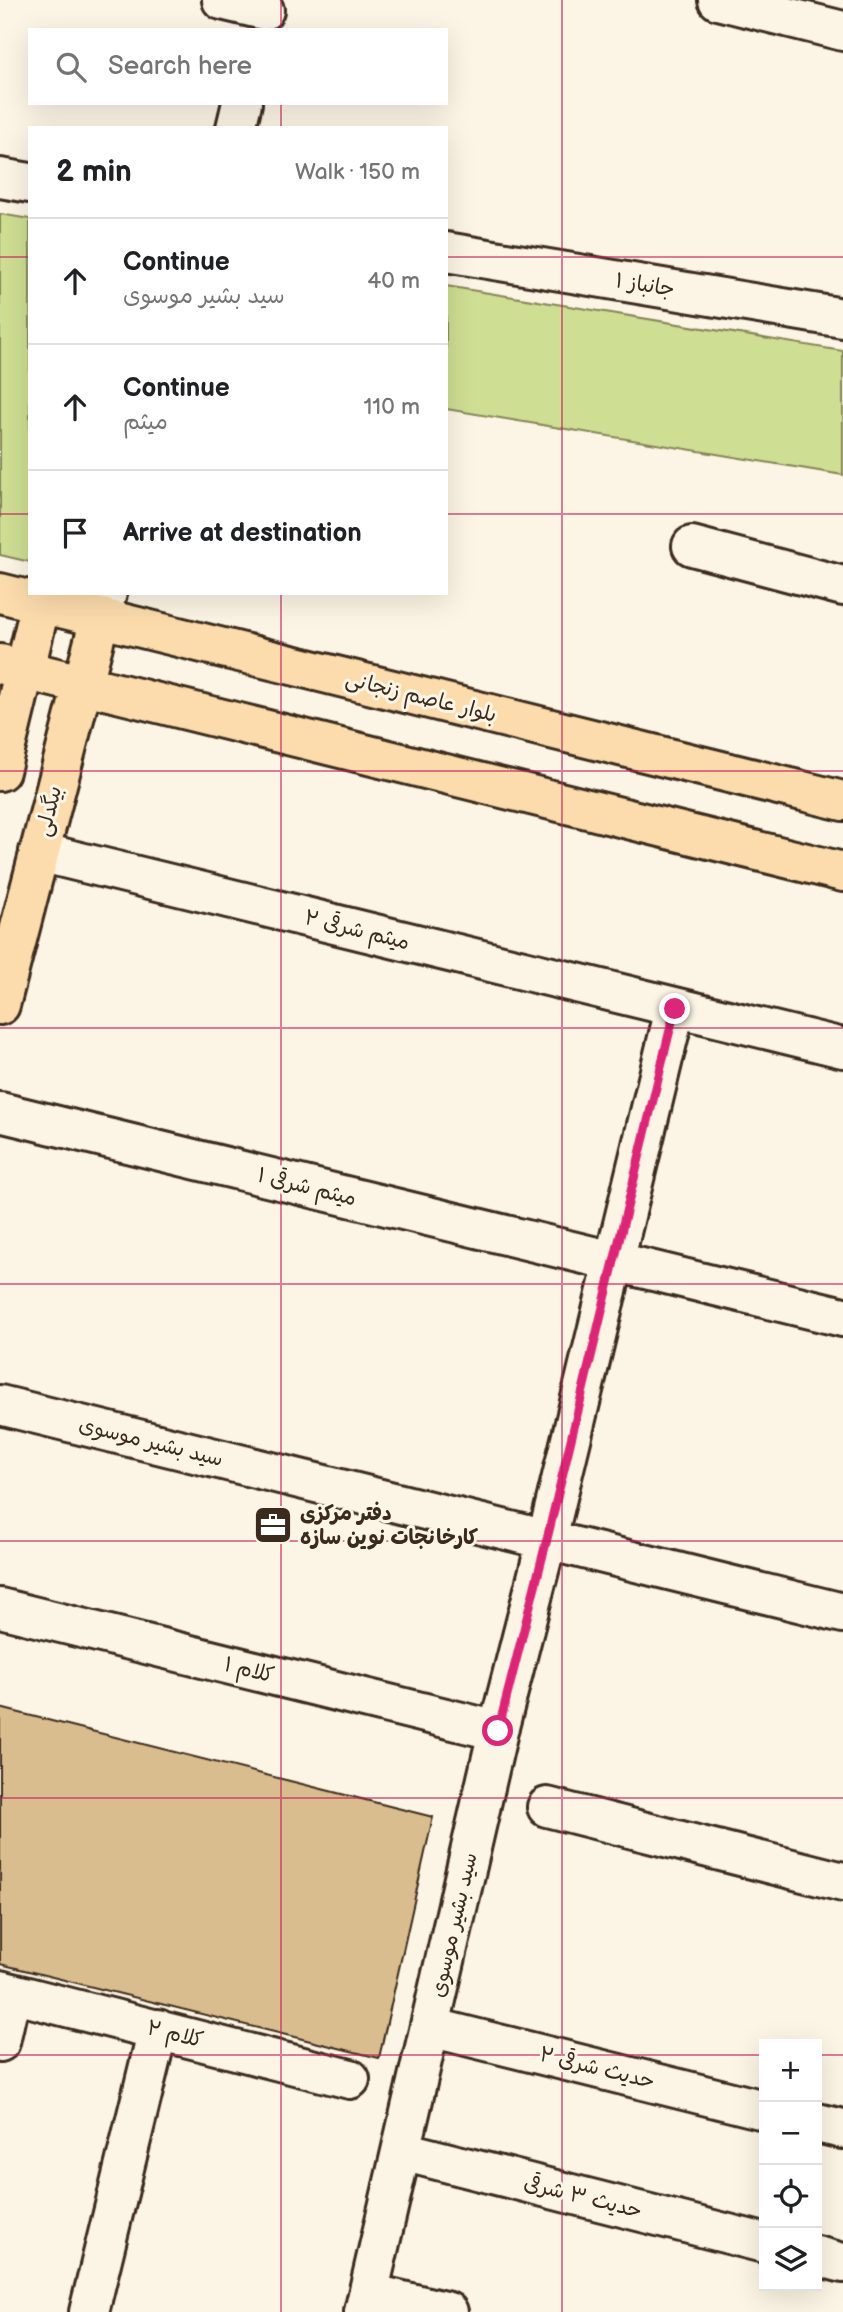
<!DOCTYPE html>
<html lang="en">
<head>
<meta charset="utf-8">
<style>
	body { margin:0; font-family:"Balsamiq Sans","Playpen Sans Arabic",sans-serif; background:#f6f6f6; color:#202124 }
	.controls { position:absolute; right:21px; bottom:21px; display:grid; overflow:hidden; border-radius:0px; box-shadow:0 7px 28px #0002 }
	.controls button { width:63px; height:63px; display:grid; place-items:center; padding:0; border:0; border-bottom:2px solid #e0e0e0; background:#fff; color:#202124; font:35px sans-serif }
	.stop { position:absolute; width:21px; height:21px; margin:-16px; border:5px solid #db2777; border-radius:50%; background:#fff }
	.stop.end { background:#db2777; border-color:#fff; box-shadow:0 2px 7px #0008 }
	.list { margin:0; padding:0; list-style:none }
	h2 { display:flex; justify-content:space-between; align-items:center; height:91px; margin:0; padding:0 28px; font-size:30px }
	h2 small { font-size:23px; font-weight:400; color:#757577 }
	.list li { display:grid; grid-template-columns:46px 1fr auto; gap:21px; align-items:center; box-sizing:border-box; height:126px; padding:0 28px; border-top:2px solid #e0e0e0 }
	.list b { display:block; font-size:26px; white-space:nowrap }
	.list p { margin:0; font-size:23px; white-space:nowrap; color:#757577 }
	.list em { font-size:23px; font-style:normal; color:#757577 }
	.icon { flex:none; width:38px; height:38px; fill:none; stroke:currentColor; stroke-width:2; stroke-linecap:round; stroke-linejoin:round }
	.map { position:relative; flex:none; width:843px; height:2312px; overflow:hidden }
	.search { position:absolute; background:#fff; box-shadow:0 7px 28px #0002; left:28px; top:28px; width:420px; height:77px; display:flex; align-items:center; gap:18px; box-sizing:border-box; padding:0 24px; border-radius:0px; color:#757577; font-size:26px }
	.panel { position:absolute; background:#fff; box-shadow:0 7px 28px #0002; left:28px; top:126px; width:420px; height:469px; border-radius:0px }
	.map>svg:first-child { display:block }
</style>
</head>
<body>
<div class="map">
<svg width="843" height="2312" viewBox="0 0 843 2312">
	<rect width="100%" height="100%" fill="#fcf5e5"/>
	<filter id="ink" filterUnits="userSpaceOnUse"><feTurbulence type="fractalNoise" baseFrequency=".0143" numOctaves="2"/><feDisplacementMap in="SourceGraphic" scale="14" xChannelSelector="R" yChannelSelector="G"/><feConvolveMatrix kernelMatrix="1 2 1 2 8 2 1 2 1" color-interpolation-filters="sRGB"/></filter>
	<g filter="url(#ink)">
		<path fill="#cede92" stroke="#848458" stroke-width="2" d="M0,214L30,219V562L0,555Z
			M446,286L843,351V475L446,409Z"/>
		<path fill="#dabd8e" stroke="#3b2a1e" stroke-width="2" d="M0,1708L433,1817L379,2058L0,1964Z"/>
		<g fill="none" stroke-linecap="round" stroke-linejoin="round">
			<g stroke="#3b2a1e" stroke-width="44">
				<path id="minor" d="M222,0L264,10
					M718,0L843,31
					M236,128L242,103
					M0,178L30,183
					M446,252L843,318
					M692,546L843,586
					M100,618L107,593
					M39,852L843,1048
					M0,1112L843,1317
					M0,1405L843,1613
					M0,1608L498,1731
					M547,1807L843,1882
					M0,1990L350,2079
					M430,2027L764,2110
					M0,2042L11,1993
					M817,2123L843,2129
					M402,2151L764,2243
					M817,2256L843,2263
					M369,2293L448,2312
					M89,2312L158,2029
					M364,2312L498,1731L547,1539L675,1009"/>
			</g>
			<g stroke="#3b2a1e" stroke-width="44">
				<path id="major" d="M0,593L843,801
					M0,664L843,872
					M0,771L41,603
					M0,1005L100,618"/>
			</g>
			<use href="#minor" stroke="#fcf5e5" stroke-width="38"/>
			<use href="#major" stroke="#fcdcac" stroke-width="38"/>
		</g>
	</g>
	<g fill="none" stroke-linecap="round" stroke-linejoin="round" filter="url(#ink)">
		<path stroke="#db2777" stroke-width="9" d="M498,1731L547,1539L675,1009"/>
	</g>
	<path fill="none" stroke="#c2185b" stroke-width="2" stroke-opacity="0.55" d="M281,0V30M562,0V2312M281,103V128M0,257H30M446,257H843M0,514H30M446,514H843M281,593V2312M0,771H843M0,1028H843M0,1284H843M0,1541H843M0,1798H843M0,2055H764M817,2055H843"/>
	<defs>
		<g id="office-square" transform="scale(2.0125)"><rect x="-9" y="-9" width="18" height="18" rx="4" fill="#3b2a1e" stroke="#fcf5e5"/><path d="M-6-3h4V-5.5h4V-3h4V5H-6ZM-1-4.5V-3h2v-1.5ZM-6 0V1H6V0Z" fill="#fff"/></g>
	</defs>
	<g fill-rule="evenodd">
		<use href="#office-square" x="273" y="1525"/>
	</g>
	<g text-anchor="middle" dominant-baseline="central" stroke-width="6" stroke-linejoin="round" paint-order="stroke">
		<g font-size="21" fill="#3b2a1e" stroke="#fcf5e5">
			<text transform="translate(645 285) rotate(9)">جانباز ۱</text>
			<text transform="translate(421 697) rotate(14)">بلوار عاصم زنجانی</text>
			<text transform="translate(49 811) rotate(-76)">بیگدلی</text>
			<text transform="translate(357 930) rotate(14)">میثم شرقی ۲</text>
			<text transform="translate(307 1187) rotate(14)">میثم شرقی ۱</text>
			<text transform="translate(151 1442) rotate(14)">سید بشیر موسوی</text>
			<text transform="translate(249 1670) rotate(14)">کلام ۱</text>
			<text transform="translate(454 1925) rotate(-77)">سید بشیر موسوی</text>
			<text transform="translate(175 2034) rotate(14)">کلام ۲</text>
			<text transform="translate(597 2068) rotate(14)">حدیث شرقی ۲</text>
			<text transform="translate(583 2197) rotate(14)">حدیث ۳ شرقی</text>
		</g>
		<g font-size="21" font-weight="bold" fill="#3b2a1e" stroke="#fcf5e5" text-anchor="start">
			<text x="300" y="1513">دفتر مرکزی<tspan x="300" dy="24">کارخانجات نوین سازه</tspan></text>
		</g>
	</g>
</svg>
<div class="controls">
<button>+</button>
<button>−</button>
<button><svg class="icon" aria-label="locate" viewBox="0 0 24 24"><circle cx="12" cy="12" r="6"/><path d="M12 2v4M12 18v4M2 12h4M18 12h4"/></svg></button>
<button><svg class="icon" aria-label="layers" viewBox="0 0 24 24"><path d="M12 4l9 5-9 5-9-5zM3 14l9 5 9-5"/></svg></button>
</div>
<div class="stop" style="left:498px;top:1731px"></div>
<div class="stop end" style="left:675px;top:1009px"></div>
<div class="search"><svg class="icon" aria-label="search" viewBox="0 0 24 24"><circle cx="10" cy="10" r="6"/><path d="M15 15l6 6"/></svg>Search here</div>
<section class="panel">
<h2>2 min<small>Walk · 150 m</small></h2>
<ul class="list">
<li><svg class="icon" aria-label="ahead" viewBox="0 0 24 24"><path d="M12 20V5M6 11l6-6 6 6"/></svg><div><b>Continue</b><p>سید بشیر موسوی</p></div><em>40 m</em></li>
<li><svg class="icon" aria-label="ahead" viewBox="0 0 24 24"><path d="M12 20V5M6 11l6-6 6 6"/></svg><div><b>Continue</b><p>میثم</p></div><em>110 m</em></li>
<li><svg class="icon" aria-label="arrive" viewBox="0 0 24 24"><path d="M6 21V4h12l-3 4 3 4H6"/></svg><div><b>Arrive at destination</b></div></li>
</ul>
</section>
</div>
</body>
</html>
